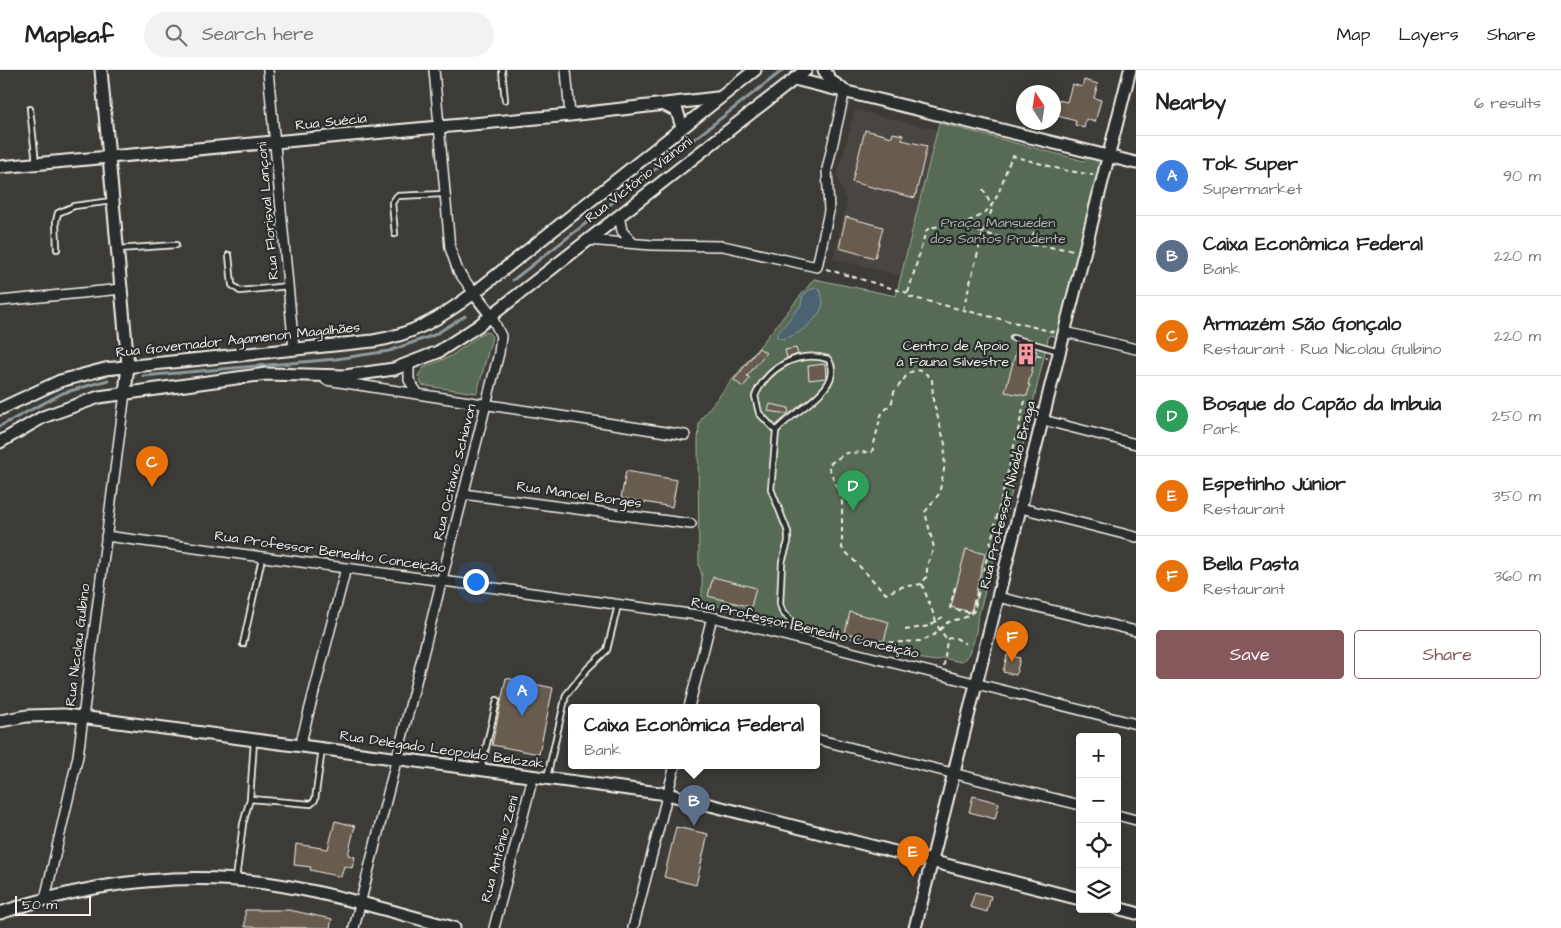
<!DOCTYPE html>
<html lang="en">
<head>
<meta charset="utf-8">
<style>
	body { margin:0; font-family:"Architects Daughter",sans-serif; background:#f2f2f2; color:#222 }
	.controls { position:absolute; right:15px; bottom:15px; display:grid; overflow:hidden; border-radius:5px; box-shadow:0 2px 12px #0003 }
	.controls button { width:45px; height:45px; display:grid; place-items:center; padding:0; border:0; border-bottom:1px solid #e0e0e0; background:#fff; color:#222; font:25px sans-serif }
	.compass { position:absolute; left:1016px; top:15px; width:45px; height:45px; border-radius:50%; background:#fff; box-shadow:0 2px 12px #0003; rotate:348deg }
	.scale { position:absolute; left:15px; bottom:12px; width:76px; box-sizing:border-box; padding-left:5px; border:2px solid #f4f1e8; border-top:0; font-size:14px; line-height:18px; white-space:nowrap; color:#f4f1e8; -webkit-text-stroke:4px #2a2d2e; paint-order:stroke }
	.you { position:absolute; left:475px; top:511px; width:18px; height:18px; margin:-12px; border:4px solid #fff; border-radius:50%; background:#1a73e8; box-shadow:0 0 0 8px #1a73e833 }
	.badge { display:grid; place-items:center; width:32px; height:32px; border-radius:50%; background:#85585c; color:#fff; font-size:16px; font-weight:700 }
	.pin { position:absolute; translate:-50% -41px; filter:drop-shadow(0 1px 2px #0008) }
	.pin::after { content:''; position:absolute; top:26px; width:18px; height:15px; background:inherit; clip-path:polygon(0 0,100% 0,50% 100%) }
	.popup { position:absolute; left:568px; top:634px; width:252px; height:65px; box-sizing:border-box; display:grid; place-content:center; border-radius:5px; background:#fff; filter:drop-shadow(0 1px 4px #0005); font-size:16px; white-space:nowrap; color:#767676 }
	.popup b { font-size:19px; color:#222 }
	.popup::after { content:''; position:absolute; left:50%; top:100%; margin-left:-10px; border:10px solid transparent; border-top-color:#fff }
	.list { margin:0; padding:0; list-style:none }
	h2 { display:flex; justify-content:space-between; align-items:center; height:65px; margin:0; padding:0 20px; font-size:21px }
	h2 small { font-size:16px; font-weight:400; color:#767676 }
	.list li { display:grid; grid-template-columns:32px 1fr auto; gap:15px; align-items:center; box-sizing:border-box; height:80px; padding:0 20px; border-top:1px solid #e0e0e0 }
	.list b { display:block; font-size:19px; white-space:nowrap }
	.list p { margin:0; font-size:16px; white-space:nowrap; color:#767676 }
	.list em { font-size:16px; font-style:normal; color:#767676 }
	.actions { display:flex; gap:10px; padding:15px 20px }
	.actions a { flex:1; padding:11px 0; border:1px solid #85585c; border-radius:5px; text-align:center; font-size:18px; color:#85585c }
	.actions .main { background:#85585c; color:#fff }
	.icon { flex:none; width:28px; height:28px; fill:none; stroke:currentColor; stroke-width:2; stroke-linecap:round; stroke-linejoin:round }
	.map { position:relative; flex:none; width:1136px; height:858px; overflow:hidden }
	header { display:flex; align-items:center; gap:30px; box-sizing:border-box; height:70px; padding:0 25px; background:#fff; border-bottom:1px solid #e0e0e0 }
	header strong { font-size:24px }
	nav { display:flex; gap:28px; margin-inline-start:auto; font-size:18px }
	.search { width:350px; height:45px; background:#f2f2f2; display:flex; align-items:center; gap:12px; box-sizing:border-box; padding:0 18px; border-radius:28px; color:#767676; font-size:19px }
	main { display:flex }
	aside { flex:1; background:#fff }
	.map>svg:first-child { display:block }
</style>
</head>
<body>
<header>
<strong>Mapleaf</strong>
<div class="search"><svg class="icon" aria-label="search" viewBox="0 0 24 24"><circle cx="10" cy="10" r="6"/><path d="M15 15l6 6"/></svg>Search here</div>
<nav><a>Map</a><a>Layers</a><a>Share</a></nav>
</header>
<main>
<div class="map">
<svg width="1136" height="858" viewBox="0 0 1136 858">
	<rect width="100%" height="100%" fill="#3d3b38"/>
	<filter id="ink" filterUnits="userSpaceOnUse"><feTurbulence type="fractalNoise" baseFrequency=".02" numOctaves="2"/><feDisplacementMap in="SourceGraphic" scale="10" xChannelSelector="R" yChannelSelector="G"/><feConvolveMatrix kernelMatrix="1 2 1 2 8 2 1 2 1" color-interpolation-filters="sRGB"/></filter>
	<g filter="url(#ink)">
		<path fill="#4a453f" d="M855,40L937,60L901,206L833,189L847,133L837,106Z"/>
		<path fill="#566a54" stroke="#a5ae9e" d="M939,53L1084,91L1089,87H1093L1099,95L1057,267L1049,265L1013,418L977,551C977,564 971,586 961,592L943,588L936,591L916,588L882,576L702,532V505L699,496L698,372L699,354L703,346L814,209L896,226Z
			M488,262L492,267L477,323L427,316L422,315L418,306L423,298L451,286L483,263Z"/>
		<path fill="#4c6470" stroke="#8f9ca0" d="M816,218L821,221C821,225 823,230 823,233C822,248 791,273 777,268V264L801,235L802,227L809,220Z"/>
		<g fill="none" stroke-linecap="round" stroke-linejoin="round">
			<path stroke="#8f9ca0" stroke-width="3" d="M513,210L783,0
				M143,306L336,289L389,281L434,265L465,246
				M0,356L63,323L108,310"/>
		</g>
		<path fill="#685c4f" stroke="#f4f1e8" d="M1084,10L1098,14L1094,28L1101,30L1095,52L1086,49L1084,58L1075,55L1076,51L1054,45V29L1067,32L1072,14L1082,17Z
			M865,60L892,67L893,63L903,65L902,70L927,76L915,128L852,112Z
			M846,147L883,157L875,188L839,178Z
			M1018,274L1037,281L1028,315H1030L1027,326L1005,322Z
			M759,278L766,283L747,306L750,308L743,317L734,310Z
			M796,278L798,284L787,288L785,280Z
			M825,294L826,308L809,310L808,296Z
			M770,334L789,338L788,344L768,341Z
			M626,401L677,410L672,437L621,428Z
			M966,479L985,484L976,522H979L976,531L974,530L971,542L951,537Z
			M713,507L756,518L751,537L708,526Z
			M850,542L889,552L884,571L845,563Z
			M1007,585L1020,588L1016,605L1003,602Z
			M506,608L553,618L539,684L492,675Z
			M973,726L999,733L995,749L969,742Z
			M335,751L355,756L348,785L355,787L352,798L344,796L341,807L310,800L311,797L294,795L296,774L328,779Z
			M676,757L708,764L696,815L664,807Z
			M975,822L991,826L987,842L970,837Z
			M245,840H289L332,849L330,858L245,857Z"/>
		<g fill="none" stroke-linecap="round" stroke-linejoin="round">
			<g stroke="#f4f1e8" stroke-width="8">
				<path id="lane" d="M502,0L505,30
					M30,39L36,93
					M395,164L392,133L397,126L444,124
					M57,179L56,151L58,143L74,136L112,131
					M118,179L176,175
					M229,185L232,215L240,221L288,216
					M1013,268L1059,281
					M776,361C789,343 848,317 828,289C797,280 767,298 755,326L759,343L776,361L771,419L788,462V472L782,492L780,534L783,543L790,549L787,566
					M243,574L262,488
					M481,699L497,630
					M547,707L566,625L588,598L607,580L618,535
					M250,729L311,734L315,730L322,679
					M236,809L243,754L250,729L254,671"/>
			</g>
			<g stroke="#f4f1e8" stroke-width="12">
				<path id="street" d="M268,0L294,279
					M434,0L450,178L458,201L474,223
					M566,0L570,45
					M619,145L622,161L633,173
					M587,170L652,175L723,176L817,197L829,141L827,99L845,20
					M0,231L122,219
					M1065,262L1136,279
					M409,294V310L418,324
					M326,310L685,365
					M1043,350L1136,374
					M463,424L691,454
					M1021,438L1136,467
					M106,466L712,547L1136,654
					M998,527L1136,561
					M689,637L712,547
					M816,669L1080,735
					M300,676L346,498
					M1117,745L1136,750
					M45,829L78,686L125,323
					M354,858L499,283L501,266L491,245
					M494,858L533,707
					M633,858L675,695"/>
			</g>
			<g stroke="#f4f1e8" stroke-width="15">
				<path id="secondary" d="M101,0L128,295L125,323
					M824,0L831,11L841,18
					M794,9L1136,93
					M665,35L677,41L682,57
					M0,97L570,45L717,28
					M474,223L491,245
					M0,339L60,311L105,299L373,271C413,265 442,247 474,223L755,0
					M0,372L43,347L99,327L266,304L345,306L394,299L438,282L478,256L806,0
					M0,651L27,646L65,645L667,724L1080,829
					M1117,838L1136,843
					M0,843C85,814 176,801 266,813C329,822 392,842 454,858
					M915,858L1130,0"/>
			</g>
			<path stroke="#f4f1e8" stroke-width="2" stroke-dasharray="5 4" stroke-linecap="butt" d="M983,119L992,137
				M953,155L1031,175L1075,180
				M1031,175L1034,162
				M826,199L908,223
				M963,240L983,163L993,137
				M1054,262L910,227L908,223L926,161L929,158C962,151 986,156 1000,119C1004,109 1007,95 1013,86L1063,100L1093,105
				M1037,285L1048,288
				M917,300L924,302L932,309L933,330L945,374L944,400L939,424L925,442L934,478L927,495V506L922,514L901,517L886,524L842,478V430L828,395L846,383L872,382L881,345L892,332L894,322L904,309L908,303Z
				M922,514L939,559L947,569
				M955,517L950,538L971,543
				M727,540L729,533
				M971,543L977,522
				M905,560L929,556L944,546
				M845,564L881,573L922,571L934,565L948,552L966,547L974,541L1026,327
				M947,569L954,567L966,574
				M944,596L947,569"/>
			<use href="#lane" stroke="#2a2d2e" stroke-width="4.5"/>
			<use href="#street" stroke="#2a2d2e" stroke-width="9"/>
			<use href="#secondary" stroke="#2a2d2e" stroke-width="11"/>
		</g>
	</g>
	<defs>
		<g id="building-bare" transform="scale(1.725)"><path d="M-4-6H4V6H1V3H-1V6H-4ZM-2.5-4.3h1.7v1.8h-1.7ZM.8-4.3h1.7v1.8H.8ZM-2.5-1h1.7V.8h-1.7ZM.8-1h1.7V.8H.8Z" fill="#ff9aa2" stroke="#2a2d2e" stroke-width="2.5" paint-order="stroke"/></g>
	</defs>
	<g fill-rule="evenodd">
		<use href="#building-bare" x="1026" y="284"/>
	</g>
	<g text-anchor="middle" dominant-baseline="central" stroke-width="4.5" stroke-linejoin="round" paint-order="stroke">
		<g font-size="14" fill="#f4f1e8" stroke="#2a2d2e">
			<text transform="translate(331 52) rotate(-6)">Rua Suécia</text>
			<text transform="translate(639 110) rotate(-38)">Rua Victório Vizinoni</text>
			<text transform="translate(268 141) rotate(-95)">Rua Florisval Lançoni</text>
			<text transform="translate(238 270) rotate(-6)">Rua Governador Agamenon Magalhães</text>
			<text transform="translate(455 402) rotate(-76)">Rua Octávio Schiavon</text>
			<text transform="translate(579 425) rotate(8)">Rua Manoel Borges</text>
			<text transform="translate(1008 425) rotate(-76)">Rua Professor Nivaldo Braga</text>
			<text transform="translate(330 482) rotate(8)">Rua Professor Benedito Conceição</text>
			<text transform="translate(805 558) rotate(13)">Rua Professor Benedito Conceição</text>
			<text transform="translate(78 575) rotate(-83)">Rua Nicolau Gulbino</text>
			<text transform="translate(442 680) rotate(8)">Rua Delegado Leopoldo Belczak</text>
			<text transform="translate(500 779) rotate(-75)">Rua Antônio Zeni</text>
		</g>
		<g font-size="14" fill="#adb4a5" stroke="#2a2d2e">
			<text x="998" y="153">Praça Mansueden<tspan x="998" dy="16">dos Santos Prudente</tspan></text>
		</g>
		<g font-size="14" fill="#f4f1e8" stroke="#2a2d2e" text-anchor="end">
			<text x="1009" y="276">Centro de Apoio<tspan x="1009" dy="16">à Fauna Silvestre</tspan></text>
		</g>
	</g>
</svg>
<div class="controls">
<button>+</button>
<button>−</button>
<button><svg class="icon" aria-label="locate" viewBox="0 0 24 24"><circle cx="12" cy="12" r="6"/><path d="M12 2v4M12 18v4M2 12h4M18 12h4"/></svg></button>
<button><svg class="icon" aria-label="layers" viewBox="0 0 24 24"><path d="M12 4l9 5-9 5-9-5zM3 14l9 5 9-5"/></svg></button>
</div>
<svg class="compass" viewBox="-18 -18 36 36"><path d="M0-13l5 13h-10z" fill="#e53935"/><path d="M0 13l5-13h-10z" fill="#767676"/></svg>
<div class="scale">50 m</div>
<div class="you"></div>
<div class="pin badge" style="left:522px;top:646px;background:#3f7fe0">A</div>
<div class="pin badge" style="left:694px;top:756px;background:#5c6f8a">B</div>
<div class="popup"><b>Caixa Econômica Federal</b>Bank</div>
<div class="pin badge" style="left:152px;top:417px;background:#e8710a">C</div>
<div class="pin badge" style="left:853px;top:441px;background:#2e9e5b">D</div>
<div class="pin badge" style="left:913px;top:807px;background:#e8710a">E</div>
<div class="pin badge" style="left:1012px;top:592px;background:#e8710a">F</div>
</div>
<aside>
<h2>Nearby<small>6 results</small></h2>
<ul class="list">
<li><span class="badge" style="background:#3f7fe0">A</span><div><b>Tok Super</b><p>Supermarket</p></div><em>90 m</em></li>
<li><span class="badge" style="background:#5c6f8a">B</span><div><b>Caixa Econômica Federal</b><p>Bank</p></div><em>220 m</em></li>
<li><span class="badge" style="background:#e8710a">C</span><div><b>Armazém São Gonçalo</b><p>Restaurant · Rua Nicolau Gulbino</p></div><em>220 m</em></li>
<li><span class="badge" style="background:#2e9e5b">D</span><div><b>Bosque do Capão da Imbuia</b><p>Park</p></div><em>250 m</em></li>
<li><span class="badge" style="background:#e8710a">E</span><div><b>Espetinho Júnior</b><p>Restaurant</p></div><em>350 m</em></li>
<li><span class="badge" style="background:#e8710a">F</span><div><b>Bella Pasta</b><p>Restaurant</p></div><em>360 m</em></li>
</ul>
<div class="actions"><a class="main">Save</a><a>Share</a></div>
</aside>
</main>
</body>
</html>
